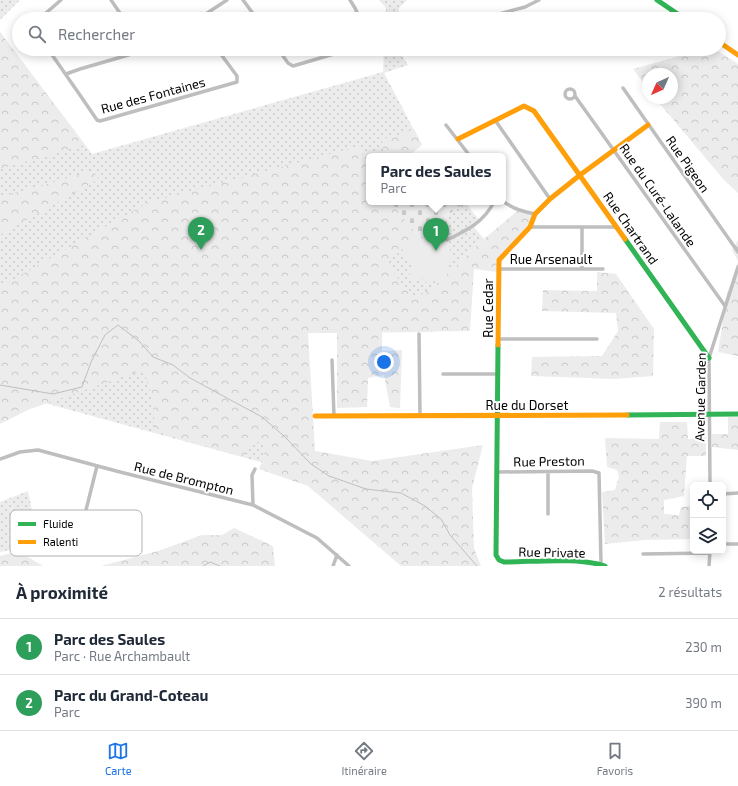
<!DOCTYPE html>
<html lang="fr">
<head>
<meta charset="utf-8">
<style>
	body { margin:0; font-family:"Exo 2",sans-serif; background:#f2f2f3; color:#1f2937 }
	.controls { position:absolute; right:12px; bottom:12px; display:grid; overflow:hidden; border-radius:6px; box-shadow:0 2px 10px #0003 }
	.controls button { width:36px; height:36px; display:grid; place-items:center; padding:0; border:0; border-bottom:1px solid #e0e1e3; background:#fff; color:#1f2937; font:20px sans-serif }
	.compass { position:absolute; left:642px; top:68px; width:36px; height:36px; border-radius:50%; background:#fff; box-shadow:0 2px 10px #0003; rotate:225deg }
	.you { position:absolute; left:384px; top:362px; width:14px; height:14px; margin:-10px; border:3px solid #fff; border-radius:50%; background:#1a73e8; box-shadow:0 0 0 6px #1a73e833 }
	.badge { display:grid; place-items:center; width:26px; height:26px; border-radius:50%; background:#1a73e8; color:#fff; font-size:13px; font-weight:700 }
	.pin { position:absolute; translate:-50% -33px; filter:drop-shadow(0 1px 2px #0008) }
	.pin::after { content:''; position:absolute; top:21px; width:14px; height:12px; background:inherit; clip-path:polygon(0 0,100% 0,50% 100%) }
	.popup { position:absolute; left:366px; top:153px; width:140px; height:52px; box-sizing:border-box; display:grid; place-content:center; border-radius:6px; background:#fff; filter:drop-shadow(0 1px 3px #0005); font-size:13px; white-space:nowrap; color:#747a83 }
	.popup b { font-size:15px; color:#1f2937 }
	.popup::after { content:''; position:absolute; left:50%; top:100%; margin-left:-8px; border:8px solid transparent; border-top-color:#fff }
	.list { margin:0; padding:0; list-style:none }
	h2 { display:flex; justify-content:space-between; align-items:center; height:52px; margin:0; padding:0 16px; font-size:17px }
	h2 small { font-size:13px; font-weight:400; color:#747a83 }
	.list li { display:grid; grid-template-columns:26px 1fr auto; gap:12px; align-items:center; box-sizing:border-box; height:56px; padding:0 16px; border-top:1px solid #e0e1e3 }
	.list b { display:block; font-size:15px; white-space:nowrap }
	.list p { margin:0; font-size:13px; white-space:nowrap; color:#747a83 }
	.list em { font-size:13px; font-style:normal; color:#747a83 }
	.icon { flex:none; width:22px; height:22px; fill:none; stroke:currentColor; stroke-width:2; stroke-linecap:round; stroke-linejoin:round }
	.map { position:relative; flex:none; width:738px; height:566px; overflow:hidden }
	.search { position:absolute; background:#fff; box-shadow:0 2px 10px #0003; left:12px; right:12px; top:12px; height:44px; display:flex; align-items:center; gap:10px; box-sizing:border-box; padding:0 14px; border-radius:22px; color:#747a83; font-size:15px }
	.sheet { height:164px; background:#fff }
	nav { display:flex; justify-content:space-around; align-items:center; box-sizing:border-box; height:56px; border-top:1px solid #e0e1e3; background:#fff; font-size:11px; color:#747a83 }
	nav a { display:grid; justify-items:center; gap:2px }
	nav .on { color:#1a73e8 }
	.map>svg:first-child { display:block }
</style>
</head>
<body>
<div class="map">
<svg width="738" height="566" viewBox="0 0 738 566">
	<defs>
		<pattern id="grass-dots" width="8" height="8" patternUnits="userSpaceOnUse"><rect width="8" height="8" fill="#ececec"/><path d="M2 2h.1M6 6h.1" fill="none" stroke="#c9c9c9" stroke-width="1.8" stroke-linecap="round"/></pattern>
		<pattern id="forest-crowns" width="20" height="18" patternUnits="userSpaceOnUse"><rect width="20" height="18" fill="#ececec"/><path d="M2 6a3 3 0 1 1 6 0M12 15a3 3 0 1 1 6 0" fill="none" stroke="#c9c9c9"/></pattern>
		<pattern id="cemetery-stones" width="16" height="16" patternUnits="userSpaceOnUse"><rect width="16" height="16" fill="#ececec"/><path d="M2 7V4a2 2 0 0 1 4 0v3zM10 15v-3a2 2 0 0 1 4 0v3z" fill="#c9c9c9"/></pattern>
	</defs>
	<rect width="100%" height="100%" fill="#fff"/>
	<path fill="url(#grass-dots)" d="M0,0H20L0,20Z
		M379,0H407L399,8L398,19H386V8Z
		M0,32L92,154L383,72L384,49H397L408,65L384,73L422,145L408,156H369V202H391L419,237L465,202L479,220L474,227L484,239L442,279L414,301L434,332L308,333L301,473L41,402L0,421Z
		M28,491L39,544L0,552V502Z"/>
	<path fill="url(#forest-crowns)" d="M0,32L85,145L0,169Z
		M705,49H715L738,64V193L724,180L655,98H672V74H648V89L633,69Z
		M414,129L422,145L408,156H377L383,154L382,139L399,135Z
		M359,146L365,160L369,159V202H391L419,237L386,262L414,300L442,279L484,239L517,211L534,216L528,225L496,261L498,272L474,269L470,331L382,332V351L402,350L400,408L390,407L384,375L368,378L367,407L337,408V333H308L315,451L372,461L483,445L472,488L474,548L481,566H401L308,486L259,469L264,457L265,442H251L246,458L155,431C154,408 152,391 143,370L30,409L0,424V287L147,203Z
		M93,171L99,179L0,235V197Z
		M738,240V356L718,352L723,321V306L738,261L732,250Z
		M597,272L616,274L654,329L653,376L614,379L531,376L532,357L602,356L618,331L616,313L542,311L543,290L597,291Z
		M728,417H738V450L712,447V434H728Z
		M660,422H687L688,439L706,437V456H687L684,496L664,500V514L679,515L681,507L693,506V539L644,540L605,544L602,492L615,490L619,477L617,470L607,467L605,438L659,439Z
		M234,528L273,546L275,566H101L158,551L202,535H222Z
		M18,551L43,566H0V556Z"/>
	<path fill="url(#cemetery-stones)" d="M391,202H465L419,237Z"/>
	<path fill="#ececec" d="M437,232C460,248 453,277 427,284L423,278L415,283L408,271L413,268L404,254V250L428,234L430,236Z"/>
	<g fill="none" stroke-linecap="round" stroke-linejoin="round">
		<path stroke="#bfbfbf" stroke-width="1" d="M0,385L53,394L82,387L91,362L105,335L118,325L139,341L153,357L173,365L190,378L262,417L285,437L311,464L329,476L366,489L401,493L425,506L441,519L450,535L477,566
			M203,566L210,562L220,566"/>
		<path stroke="#bebebe" stroke-width="3.5" d="M111,0L124,19
			M243,0L257,19
			M350,0L355,8L360,19
			M39,19L61,0
			M198,19L227,0
			M480,19L525,7L539,0
			M48,49L82,98L97,120L100,121L237,82V76L217,49
			M278,49L288,63L293,66L351,49
			M66,74L80,69L149,49
			M623,88L738,252
			M565 94a5 5 0 1 1 10 0a5 5 0 1 1-10 0Z
			M575,96L725,306
			M495,120L550,199
			M446,125L470,156
			M503,201C511,208 524,212 535,214
			M530,227H616
			M582,227V269
			M447,240C467,230 483,223 494,202
			M499,269H603
			M419,334L420,416
			M499,339H597
			M332,360L334,416
			M443,374H498
			M0,459L20,452L38,450L120,472L253,505L317,538L349,566
			M498,472L592,471L599,473L601,563
			M710,485L709,358L738,267
			M723,494L738,493
			M253,505L252,475L255,469
			M548,514V472
			M79,538L97,466
			M723,544H738
			M643,554L710,553
			M333,566L337,555
			M709,566L710,551"/>
		<path stroke="#30b455" stroke-width="5" d="M657,0L685,19
			M625,239L709,358
			M498,345L496,555L499,560L504,562C533,562 578,557 605,566
			M627,415L738,414"/>
		<path stroke="#ff9f0a" stroke-width="5" d="M719,42L738,55
			M458,139L524,106L534,111L625,239
			M498,345L499,260L530,227L535,214L550,199L580,175L648,125
			M315,416L627,415"/>
	</g>
	<g text-anchor="middle" dominant-baseline="central" stroke-width="4" stroke-linejoin="round" paint-order="stroke">
		<g font-size="13" fill="#000" stroke="#fff">
			<text transform="translate(153 95) rotate(-15)">Rue des Fontaines</text>
			<text transform="translate(688 164) rotate(55)">Rue Pigeon</text>
			<text transform="translate(658 195) rotate(55)">Rue du Curé-Lalande</text>
			<text transform="translate(631 228) rotate(55)">Rue Chartrand</text>
			<text x="551" y="259">Rue Arsenault</text>
			<text transform="translate(488 308) rotate(-90)">Rue Cedar</text>
			<text transform="translate(700 397) rotate(-89)">Avenue Garden</text>
			<text x="527" y="405">Rue du Dorset</text>
			<text transform="translate(549 461) rotate(-1)">Rue Preston</text>
			<text transform="translate(184 478) rotate(14)">Rue de Brompton</text>
			<text transform="translate(552 552) rotate(1)">Rue Private</text>
		</g>
	</g>
	<rect x="10" y="510" width="132" height="46" rx="6" fill="#fff" stroke="#b2b2b2" stroke-width="1"/>
	<rect x="18" y="522" width="18" height="4" fill="#30b455"/>
	<rect x="18" y="540" width="18" height="4" fill="#ff9f0a"/>
	<g font-size="11" fill="#000">
		<text x="43" y="528">Fluide</text>
		<text x="43" y="546">Ralenti</text>
	</g>
</svg>
<div class="controls">
<button><svg class="icon" aria-label="locate" viewBox="0 0 24 24"><circle cx="12" cy="12" r="6"/><path d="M12 2v4M12 18v4M2 12h4M18 12h4"/></svg></button>
<button><svg class="icon" aria-label="layers" viewBox="0 0 24 24"><path d="M12 4l9 5-9 5-9-5zM3 14l9 5 9-5"/></svg></button>
</div>
<svg class="compass" viewBox="-18 -18 36 36"><path d="M0-13l5 13h-10z" fill="#e53935"/><path d="M0 13l5-13h-10z" fill="#747a83"/></svg>
<div class="you"></div>
<div class="pin badge" style="left:436px;top:251px;background:#2e9e5b">1</div>
<div class="popup"><b>Parc des Saules</b>Parc</div>
<div class="pin badge" style="left:201px;top:250px;background:#2e9e5b">2</div>
<div class="search"><svg class="icon" aria-label="search" viewBox="0 0 24 24"><circle cx="10" cy="10" r="6"/><path d="M15 15l6 6"/></svg>Rechercher</div>
</div>
<section class="sheet">
<h2>À proximité<small>2 résultats</small></h2>
<ul class="list">
<li><span class="badge" style="background:#2e9e5b">1</span><div><b>Parc des Saules</b><p>Parc · Rue Archambault</p></div><em>230 m</em></li>
<li><span class="badge" style="background:#2e9e5b">2</span><div><b>Parc du Grand-Coteau</b><p>Parc</p></div><em>390 m</em></li>
</ul>
</section>
<nav>
<a class="on"><svg class="icon" aria-label="map" viewBox="0 0 24 24"><path d="M3 6l6-2 6 2 6-2v14l-6 2-6-2-6 2zM9 4v14M15 6v14"/></svg>Carte</a>
<a><svg class="icon" aria-label="directions" viewBox="0 0 24 24"><path d="M12 3l9 9-9 9-9-9zM9 14v-3h6M13 9l2 2-2 2"/></svg>Itinéraire</a>
<a><svg class="icon" aria-label="saved" viewBox="0 0 24 24"><path d="M7 4h10v16l-5-4-5 4z"/></svg>Favoris</a>
</nav>
</body>
</html>
